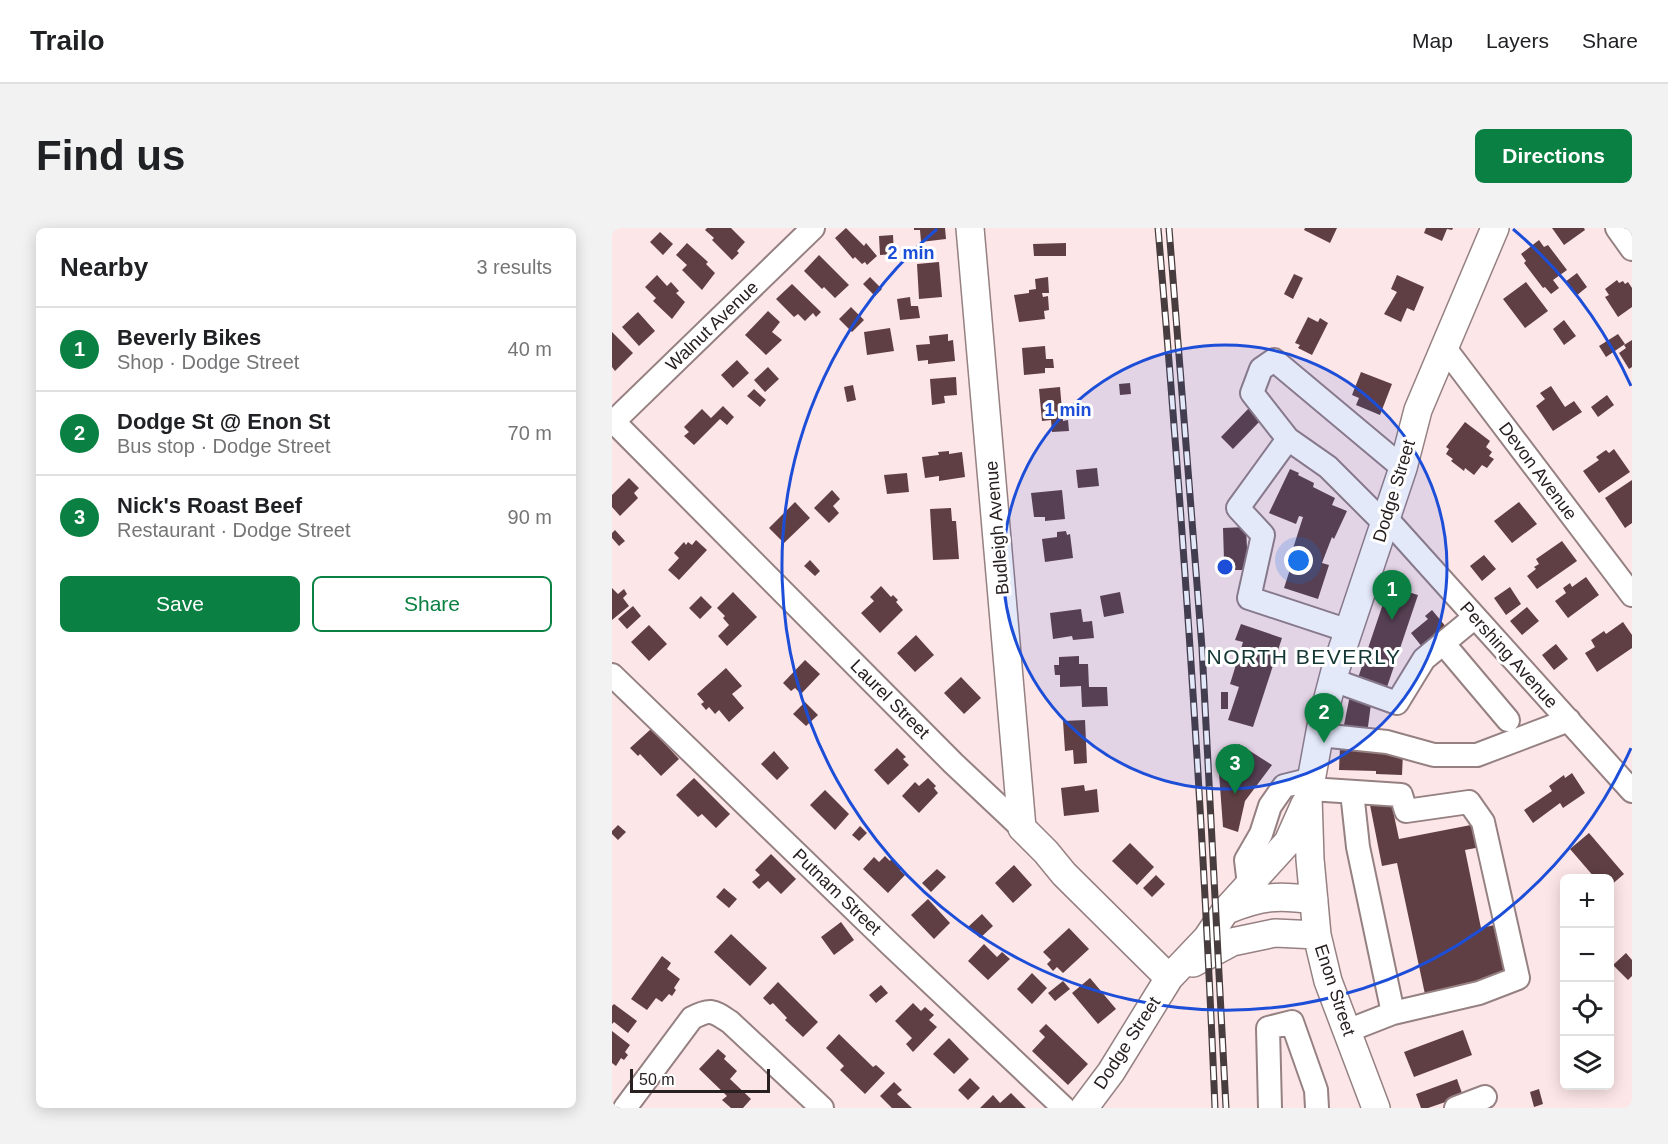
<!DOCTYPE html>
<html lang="en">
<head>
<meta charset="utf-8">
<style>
	body { margin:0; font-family:Helvetica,sans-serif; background:#f2f2f2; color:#202124 }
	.controls { position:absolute; right:18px; bottom:18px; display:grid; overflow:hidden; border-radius:9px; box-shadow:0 3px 15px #0003 }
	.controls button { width:54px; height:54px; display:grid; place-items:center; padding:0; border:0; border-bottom:2px solid #e0e0e0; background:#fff; color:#202124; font:30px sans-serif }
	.scale { position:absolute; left:18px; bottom:15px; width:140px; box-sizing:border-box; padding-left:6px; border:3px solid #282021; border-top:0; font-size:16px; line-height:21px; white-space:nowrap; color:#282021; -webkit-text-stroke:4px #fff; paint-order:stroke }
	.you { position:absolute; left:687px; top:333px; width:21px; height:21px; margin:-15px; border:4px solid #fff; border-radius:50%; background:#1a73e8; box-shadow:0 0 0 9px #1a73e833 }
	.badge { display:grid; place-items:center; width:39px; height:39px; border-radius:50%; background:#0b8043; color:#fff; font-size:20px; font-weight:700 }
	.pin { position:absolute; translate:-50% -50px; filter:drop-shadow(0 2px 3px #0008) }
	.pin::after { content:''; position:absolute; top:32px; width:21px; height:18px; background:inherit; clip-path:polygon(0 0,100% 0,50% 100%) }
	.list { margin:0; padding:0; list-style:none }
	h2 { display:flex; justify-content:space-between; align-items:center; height:78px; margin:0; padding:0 24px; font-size:26px }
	h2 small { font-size:20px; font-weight:400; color:#757577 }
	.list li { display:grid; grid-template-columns:39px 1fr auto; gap:18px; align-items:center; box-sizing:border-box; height:84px; padding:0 24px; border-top:2px solid #e0e0e0 }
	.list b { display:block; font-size:22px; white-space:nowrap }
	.list p { margin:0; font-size:20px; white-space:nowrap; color:#757577 }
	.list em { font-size:20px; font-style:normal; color:#757577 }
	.actions { display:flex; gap:12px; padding:18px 24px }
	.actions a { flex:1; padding:14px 0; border:2px solid #0b8043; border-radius:9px; text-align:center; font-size:21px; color:#0b8043 }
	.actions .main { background:#0b8043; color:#fff }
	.icon { flex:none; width:33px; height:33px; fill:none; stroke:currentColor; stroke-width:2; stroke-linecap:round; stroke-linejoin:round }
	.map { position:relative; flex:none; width:1020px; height:880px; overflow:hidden; border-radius:9px }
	header { display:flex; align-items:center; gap:36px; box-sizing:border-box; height:84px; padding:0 30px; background:#fff; border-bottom:2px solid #e0e0e0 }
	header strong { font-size:28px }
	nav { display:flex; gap:33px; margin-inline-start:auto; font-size:21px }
	.intro { display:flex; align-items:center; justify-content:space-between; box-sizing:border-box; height:144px; padding:0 36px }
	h1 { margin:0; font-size:42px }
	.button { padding:15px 27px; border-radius:9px; background:#0b8043; color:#fff; font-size:21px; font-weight:700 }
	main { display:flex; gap:36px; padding:0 36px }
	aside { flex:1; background:#fff; border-radius:9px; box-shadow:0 3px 15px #0003 }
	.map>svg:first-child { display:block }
</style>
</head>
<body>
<header>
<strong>Trailo</strong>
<nav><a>Map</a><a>Layers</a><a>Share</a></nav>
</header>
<div class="intro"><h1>Find us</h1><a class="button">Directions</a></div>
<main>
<aside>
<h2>Nearby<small>3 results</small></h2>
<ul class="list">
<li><span class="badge">1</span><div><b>Beverly Bikes</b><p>Shop · Dodge Street</p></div><em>40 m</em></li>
<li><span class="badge">2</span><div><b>Dodge St @ Enon St</b><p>Bus stop · Dodge Street</p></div><em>70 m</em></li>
<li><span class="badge">3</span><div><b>Nick's Roast Beef</b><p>Restaurant · Dodge Street</p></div><em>90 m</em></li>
</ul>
<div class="actions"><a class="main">Save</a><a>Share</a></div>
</aside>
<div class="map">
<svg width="1020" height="880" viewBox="0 0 1020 880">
	<rect width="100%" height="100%" fill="#fde6e8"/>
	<path fill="#5f3f43" d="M95,0H119L133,14L125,23L127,25L120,32L100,12L102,10L93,2Z
		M234,0L252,18L254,15L265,28L255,37L253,34L250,36L243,29L241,31L223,10Z
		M302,0H333L334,11L309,14L308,2H302Z
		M693,0H725L718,15L692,2Z
		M814,0H841L840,2L835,1L830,13L812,5Z
		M940,0H972L973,2L952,17Z
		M48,4L61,16L51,27L38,14Z
		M281,7L282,26L268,27L267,8Z
		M927,12L932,19L936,17L955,42L941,52L947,60L939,66L933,59L931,60L912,35L914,33L909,26Z
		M75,15L96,34L94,36L103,45L90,62L70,42L75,37L64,27Z
		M454,15V28H422L421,16Z
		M207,27L237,57L223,70L212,59L210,61L192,43Z
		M327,34L330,69L307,71L305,36Z
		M965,45L975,59L964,68L953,54Z
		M682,46L691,50L681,71L672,66Z
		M45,47L55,58L59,54L67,63L64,65L73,74L60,91L41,73L44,70L33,59Z
		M785,47L812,59L802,83L795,80L789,94L772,86L785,64L779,61Z
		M258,49L270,61L263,68L251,56Z
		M436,49L437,65H430L431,69L436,68L437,82L432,83L433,91L407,94L402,67L417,65V62L424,61L423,51Z
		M1005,52L1007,55L1011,53L1013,56L1016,54L1020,60V79L1006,89L993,69L997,67L993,61Z
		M914,54L936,83L913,100L891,71Z
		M180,56L209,84L204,89L201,85L193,93L186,86L182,89L164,71Z
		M298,69L299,78H306L308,90L288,92L285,71Z
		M239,79L252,92L240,104L227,91Z
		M156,83L168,94L160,104L170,112L154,127L133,107Z
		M26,84L43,103L27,118L10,99Z
		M696,89L706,94L708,90L716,95L700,127L686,120L688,117L683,115Z
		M952,92L964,108L952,117L941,101Z
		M278,100L282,123L255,127L252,104Z
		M0,104L21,125L3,143L0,139Z
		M336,106V113L341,112L343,133L316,136V132L306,133L304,117L318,116L317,108Z
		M1006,106L1013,116L994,129L987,118Z
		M1020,112V139L1017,141L1007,125L1014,120L1012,117Z
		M433,118L434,131H441L442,140H433V145L412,147L410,120Z
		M125,132L137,145L121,160L109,147Z
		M156,139L167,151L153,164L142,152Z
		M749,144L780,156L768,187L744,177L747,170L740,167Z
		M344,149L345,167L332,168L333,175L320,177L318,151Z
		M518,155L519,166L508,167L507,156Z
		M241,157L244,172L235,174L232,159Z
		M939,158L953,179L962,173L970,184L941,203L924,178L933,171L928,165Z
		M448,159L451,193L456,192L457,203L440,204L439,192L430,193L427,161Z
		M142,161L154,172L148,179L135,168Z
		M995,167L1002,177L986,189L979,179Z
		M111,178L122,189L115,197L108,191L82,217L72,208L77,204L72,199L90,181L99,190Z
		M637,180L649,192L621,221L609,209Z
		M853,194L878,213L874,219L880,224L877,228L882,231L875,240L870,237L862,247L853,240L852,243L839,233L841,231L834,226L837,221L834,219Z
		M1002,221L1018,244L987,265L971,243L987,232L984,229L994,222L997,225Z
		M337,223V226L350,224L353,249L327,253V248L313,250L310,229L327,227L326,224Z
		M485,240L487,258L466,260L464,242Z
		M678,241L687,245L686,247L702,255L701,259L723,270L720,277L735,283L722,311L720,309L710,335L717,337L706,371L672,360L681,332L678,330L691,289L687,288L684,296L657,285Z
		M295,245L297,264L275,266L272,247Z
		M17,250L27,260L22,265L26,270L8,288L0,279V267Z
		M1020,252V295L1013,300L993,270Z
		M220,262L228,271L221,278L227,285L217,295L202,280Z
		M450,262L453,291L433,293V289H422L419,265Z
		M183,274L198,290L172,315L157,300Z
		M907,274L925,296L900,315L882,293Z
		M339,280L340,293H344L347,331L321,332L318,281Z
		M634,299L636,342H622L621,332H612L611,300Z
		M3,302L13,313L7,318L0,310V305Z
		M454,303L455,307L458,306L461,330L433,334L430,311L445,309V304Z
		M84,312L95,322L67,352L56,342L67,330L62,325L72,314L74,317L76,314L80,317Z
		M950,313L965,333L925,361L915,348L924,341L922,339L927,336L924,331Z
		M872,327L884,341L870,353L858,338Z
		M198,332L208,343L203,348L192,338Z
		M974,349L987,367L956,390L943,373L954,365L951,360L958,355L960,359Z
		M269,358L279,369L281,367L286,372L284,374L291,382L268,405L249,385L262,373L258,369Z
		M777,358L806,367L775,459L746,450Z
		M898,359L909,376L894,387L882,370Z
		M0,360L6,366L12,361L15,366L11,370L17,378L0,392Z
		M121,364L145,389L115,418L106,408L117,397L111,390L113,388L105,380Z
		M508,364L512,385L492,389L488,368Z
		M89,368L100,379L88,391L77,380Z
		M21,378L29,388L15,401L6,391Z
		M915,379L927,393L910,407L898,393Z
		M469,381L471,394L480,393L482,410L461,412L460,408L441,411L438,385Z
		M820,382L835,400L811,420L799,405L816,391L813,388Z
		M1011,394L1020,407V420L985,444L973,425L983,419L979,412L992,403L994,406Z
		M629,396L670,410L641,499L616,492L627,459L618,456L631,414L623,412Z
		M37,397L55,416L37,433L19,414Z
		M304,407L322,427L303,444L285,425Z
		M944,416L956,431L942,442L930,427Z
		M467,428V436H476L477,459H495L496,478L470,479L469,458L448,459V447H443L442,437H447V429Z
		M193,432L208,446L189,466L183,460L179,463L171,455Z
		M114,440L130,458L120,466L132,480L117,494L107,482L103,486L97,479L94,482L89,476L92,474L85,466Z
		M349,449L369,470L352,486L332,465Z
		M609,464H616V481H609Z
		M738,467L759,476L755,506L731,502Z
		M193,474L206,487L194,498L181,486Z
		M473,492L475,535L462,536L461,522L453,523L451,493Z
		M39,501L67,531L49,548L28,526L26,528L18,520Z
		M627,516L660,537L633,573L626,604L611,599L607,545Z
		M728,519L791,524L790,547L764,546V543L727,542Z
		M285,520L294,529L291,531L297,537L276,557L262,542Z
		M162,523L177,540L165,552L149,536Z
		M960,545L973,565L951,580L948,575L921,595L912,582L940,563L937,558L952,547L953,550Z
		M82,550L118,586L104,600L90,586L86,589L64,567Z
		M316,550L324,558L322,560L326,565L307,585L290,568L303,554L307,558Z
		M472,557L473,563L485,561L487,584L452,588L449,560Z
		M213,562L237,586L223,602L198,577Z
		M779,573L787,611L864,596L869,619L853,622L869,700L887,696L897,747L839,759L840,765L814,771L785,635L770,638L758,577Z
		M6,597L14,604L6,612L0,606V603Z
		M248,598L255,605L247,613L240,607Z
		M977,605L1012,646L998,658V650H983L958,621Z
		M518,615L542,639L525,657L500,633Z
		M159,626L184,651L169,666L156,653L147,661L140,654L148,647L143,642Z
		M273,628L278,633L280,630L290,640L288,642L293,647L276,665L251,641L262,629L267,634Z
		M402,637L420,657L401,675L383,655Z
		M325,641L334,649L319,664L310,655Z
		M544,647L553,656L540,669L531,660Z
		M112,660L125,671L117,680L104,669Z
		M316,671L338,695L322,711L299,687Z
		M370,686L381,698L368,710L356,699Z
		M229,694L242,712L222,727L209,709Z
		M457,700L477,721L451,745L445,739L441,743L435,736L439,732L431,724Z
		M119,706L155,740L138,758L102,724Z
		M372,716L385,729L390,724L398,731L376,752L356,733Z
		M1014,725L1020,732V748L1016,752L1001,737Z
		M50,728L59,735L55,741L68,751L62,760L64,762L60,768L57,766L50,774L44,770L35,782L19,771Z
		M420,745L435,760L420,776L405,761Z
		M478,750L504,781L486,796L460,765Z
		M451,753L458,761L443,773L436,765Z
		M166,754L206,794L191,809L173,792L175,790L161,775L158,777L151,770Z
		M269,757L276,765L264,775L257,767Z
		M301,775L309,783L313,779L322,787L317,792L325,799L301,824L294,816L300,810L283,793Z
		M2,776L25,793L16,805L2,794L0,796V778Z
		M434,796L476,836L456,857L420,823L433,809L427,803Z
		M851,802L860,827L802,849L792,824Z
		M0,803L18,817L13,824L16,827L12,832L9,830L4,838L0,835Z
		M227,806L261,839L264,837L273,845L253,866L228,842L232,838L214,820Z
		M337,810L357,831L342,846L321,826Z
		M106,821L114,828L112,831L125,843L118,851L139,871L131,880H119L110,872L115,868L87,841Z
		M358,850L368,860L356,872L346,862Z
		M845,851L851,868L816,880H809L804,866Z
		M282,854L290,862L285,866L300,880H280L268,868Z
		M927,861L931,876L922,879L918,864Z
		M399,865L414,880H368L381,867L388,875Z"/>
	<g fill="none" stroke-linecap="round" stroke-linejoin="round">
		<g stroke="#958082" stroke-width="26">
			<path id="minor" d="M1005,0L1020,21
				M832,119L1020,367
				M0,192L341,535L410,600
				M0,195L201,0
				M676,211L626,280L651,307L637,370L737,403
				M775,291L1020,563
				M773,296L716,239L676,211L640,165L649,141L662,132L791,240
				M831,415L896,492
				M0,447L279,717L452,880
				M721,452L785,475L812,431L863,389
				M708,507L775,514L822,527H865L957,492
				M698,561L789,567L794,583L857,574L871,594L906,750L867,765L781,785
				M637,657L634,632L649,606L658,578L672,558L700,551
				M735,803L781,785L746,619L740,564
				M13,880L80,790C99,780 101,783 118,794L210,880
				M658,880L656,800L680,794L704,862L705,880
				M844,880L873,869"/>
		</g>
		<g stroke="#958082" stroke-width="30">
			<path id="major" d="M358,0L410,600L434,624L452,646L557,750
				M615,682C650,668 665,667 702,672
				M581,735L620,714L663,705L705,707
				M472,880L499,844L557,750L595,710L614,682L676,614L693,576
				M764,880L716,753L705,707L698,631L696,569L710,493L723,443L791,240L806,182L883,0"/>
		</g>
		<use href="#minor" stroke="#fff" stroke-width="22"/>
		<use href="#major" stroke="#fff" stroke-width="27"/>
		<g stroke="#473d3e" stroke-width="7">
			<path id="rail" d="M546,0C571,293 591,586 603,880
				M557,0L590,420L614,880"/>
		</g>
		<use href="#rail" stroke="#fff" stroke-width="4.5" stroke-dasharray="14" stroke-linecap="butt"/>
	</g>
	<circle cx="613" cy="339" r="222" fill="#1d4ed8" fill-opacity=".12"/>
	<g fill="none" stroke="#1d4ed8" stroke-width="3">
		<circle cx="613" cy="339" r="222"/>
		<path d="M1019 520A444 444 0 1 1 325 1M901 1A444 444 0 0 1 1019 158"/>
	</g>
	<g text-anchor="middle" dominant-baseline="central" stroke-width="6" stroke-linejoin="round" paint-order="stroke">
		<g font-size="18" fill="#282021" stroke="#fff">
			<text transform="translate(100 98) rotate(-44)">Walnut Avenue</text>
			<text transform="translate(926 243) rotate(53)">Devon Avenue</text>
			<text transform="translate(782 263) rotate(-73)">Dodge Street</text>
			<text transform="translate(385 300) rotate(-95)">Budleigh Avenue</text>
			<text transform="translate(897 427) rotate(48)">Pershing Avenue</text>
			<text transform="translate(278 471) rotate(45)">Laurel Street</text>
			<text transform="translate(225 664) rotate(44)">Putnam Street</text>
			<text transform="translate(723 762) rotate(72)">Enon Street</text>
			<text transform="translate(515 815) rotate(-57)">Dodge Street</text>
		</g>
		<g font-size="21" letter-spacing="1.5" fill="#143735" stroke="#fff">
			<text x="692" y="428">NORTH BEVERLY</text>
		</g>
	</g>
	<circle cx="613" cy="339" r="9" fill="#1d4ed8" stroke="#fff" stroke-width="3"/>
	<g font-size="18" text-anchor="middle" font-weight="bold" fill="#1d4ed8" stroke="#fff" stroke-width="6" stroke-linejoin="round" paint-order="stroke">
		<text x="299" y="31">2 min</text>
		<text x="456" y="188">1 min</text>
	</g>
</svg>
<div class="controls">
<button>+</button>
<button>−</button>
<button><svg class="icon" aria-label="locate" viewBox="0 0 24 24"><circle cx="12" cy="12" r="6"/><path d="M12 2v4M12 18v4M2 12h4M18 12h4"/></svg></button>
<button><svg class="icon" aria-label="layers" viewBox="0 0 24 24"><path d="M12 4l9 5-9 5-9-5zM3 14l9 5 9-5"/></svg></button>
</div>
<div class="scale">50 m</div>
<div class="you"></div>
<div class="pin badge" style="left:780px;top:392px">1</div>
<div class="pin badge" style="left:712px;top:515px">2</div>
<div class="pin badge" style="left:623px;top:566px">3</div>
</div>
</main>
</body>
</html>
